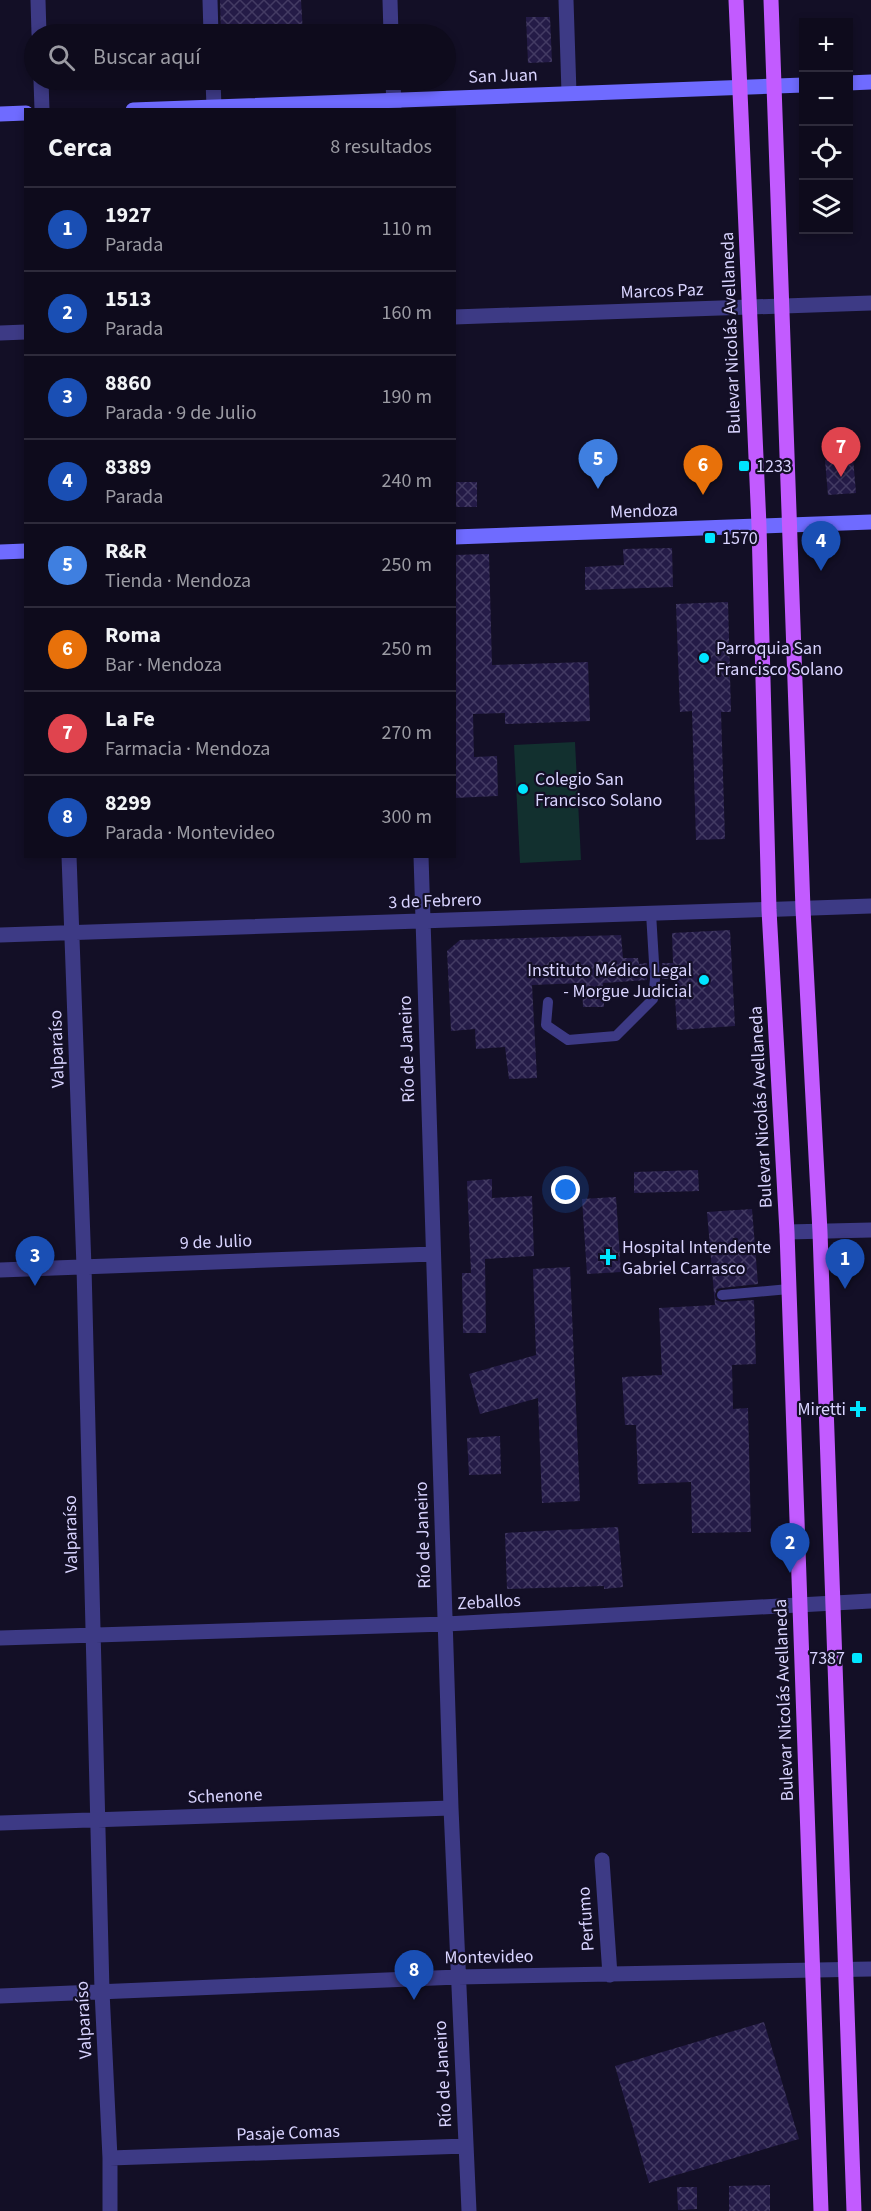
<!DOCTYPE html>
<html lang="es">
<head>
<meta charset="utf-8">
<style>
	body { margin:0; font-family:"Source Sans 3",sans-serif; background:#171425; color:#f1f3f6 }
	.controls { position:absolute; right:18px; top:18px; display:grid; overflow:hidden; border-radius:0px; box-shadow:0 3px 9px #0003 }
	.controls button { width:54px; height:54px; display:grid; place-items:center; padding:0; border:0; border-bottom:2px solid #2e2b3b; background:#0e0b1c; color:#f1f3f6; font:30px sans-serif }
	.you { position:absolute; left:566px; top:1190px; width:21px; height:21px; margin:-15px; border:4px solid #fff; border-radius:50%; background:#1a73e8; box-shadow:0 0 0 9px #1a73e833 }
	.badge { display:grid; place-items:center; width:39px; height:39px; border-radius:50%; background:#8c9099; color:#fff; font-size:20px; font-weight:700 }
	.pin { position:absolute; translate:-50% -50px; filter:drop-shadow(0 2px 3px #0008) }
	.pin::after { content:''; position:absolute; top:32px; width:21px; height:18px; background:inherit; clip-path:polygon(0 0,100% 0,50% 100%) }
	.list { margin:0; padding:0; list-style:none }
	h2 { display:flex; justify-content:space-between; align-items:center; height:78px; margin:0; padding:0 24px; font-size:26px }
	h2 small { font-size:20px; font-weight:400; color:#9b9ba3 }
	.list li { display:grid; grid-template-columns:39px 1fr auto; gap:18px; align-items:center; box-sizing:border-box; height:84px; padding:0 24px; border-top:2px solid #2e2b3b }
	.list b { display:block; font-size:22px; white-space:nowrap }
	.list p { margin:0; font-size:20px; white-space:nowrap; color:#9b9ba3 }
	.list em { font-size:20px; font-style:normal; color:#9b9ba3 }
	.icon { flex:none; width:33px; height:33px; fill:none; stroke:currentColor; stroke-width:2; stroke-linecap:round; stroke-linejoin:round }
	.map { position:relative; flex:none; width:871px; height:2211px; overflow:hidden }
	.search { position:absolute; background:#0e0b1c; box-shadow:0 3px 9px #0003; left:24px; top:24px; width:432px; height:66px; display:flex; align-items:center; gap:15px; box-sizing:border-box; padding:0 21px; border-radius:33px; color:#9b9ba3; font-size:22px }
	.panel { position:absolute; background:#0e0b1c; box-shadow:0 3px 9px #0003; left:24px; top:108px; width:432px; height:750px; border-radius:0px }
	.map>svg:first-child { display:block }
</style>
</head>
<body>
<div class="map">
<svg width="871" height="2211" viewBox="0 0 871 2211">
	<defs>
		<pattern id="building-cross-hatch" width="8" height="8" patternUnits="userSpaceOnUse" patternTransform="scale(1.5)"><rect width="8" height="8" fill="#241b47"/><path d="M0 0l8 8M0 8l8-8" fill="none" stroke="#433b63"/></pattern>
	</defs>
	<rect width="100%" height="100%" fill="#130f26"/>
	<path fill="#12302f" d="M575,742L581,860L520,863L514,745Z"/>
	<path fill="url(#building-cross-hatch)" d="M220,0H301L303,34H221Z
		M526,17H550L552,62L528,63Z
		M853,458L856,493L828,495L825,460Z
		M456,482H477V507H456Z
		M672,548L673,587L585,590V567L624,565L623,549Z
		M489,554L492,665L588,662L590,721L505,724V713L473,714L474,757L497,756L498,796L454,798V555Z
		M728,602L731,712H721L725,839L696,840L692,711L680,712L676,604Z
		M730,930L735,1026L677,1030L674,979H662V963H673L672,933Z
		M621,935L623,958H638L639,964L647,963V980L603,983L604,1007H583L582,983L532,985L537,1078L509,1079L505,1047L476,1049L475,1029L451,1031L447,951L460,940Z
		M698,1170L699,1191L634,1193V1172Z
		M492,1179V1198L532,1196L534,1256L485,1259L486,1333H463L462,1273H471L467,1181Z
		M616,1197L621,1272L587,1274L582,1199Z
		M752,1209L758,1284L721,1288L717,1289L715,1295L716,1300L722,1302L754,1300L756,1364L732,1365L733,1409L748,1408L751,1532L692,1533L691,1482L638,1484L636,1425H625L622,1377L662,1375L659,1308L715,1305L707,1212Z
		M570,1267L580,1501L542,1503L538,1398L480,1414L469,1374L536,1355L533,1269Z
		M500,1436L501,1474L469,1475L467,1438Z
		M618,1527L623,1587L604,1589V1586L507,1589L505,1533Z
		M764,2022L799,2139L649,2183L615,2066Z
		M770,2185V2211H729V2186Z
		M677,2187H697V2209L678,2210Z"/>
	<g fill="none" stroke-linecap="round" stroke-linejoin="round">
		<path stroke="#3d3a85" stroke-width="10" d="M548,1002L546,1025L568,1040L616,1036L653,999L655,979L651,913
			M722,1295L789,1289"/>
		<path stroke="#3d3a85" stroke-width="15" d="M38,0L39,34
			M210,0L211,34
			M390,0L391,34
			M566,0L569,93
			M41,80L42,110
			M213,80L214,107
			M393,80L394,110
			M454,317L871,303
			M0,333L26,332
			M69,856L84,1267L102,1991L110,2158V2211
			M421,856L451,1808L469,2211
			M0,935L871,906
			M787,1232L871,1230
			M0,1270L433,1254
			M0,1638L446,1624L871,1601
			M0,1823L451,1808
			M602,1860L610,1975
			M0,1996L458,1977L871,1969
			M110,2158L466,2146"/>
		<path stroke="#6f6bff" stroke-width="15" d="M848,83L871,82
			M133,110L804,85
			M0,114L26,113
			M454,537L871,522
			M0,552L26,551"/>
		<path stroke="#c25bff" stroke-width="15" d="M736,0L759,526L769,910L787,1232L821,2211
			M771,0L803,909L820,1232L854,2211"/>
	</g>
	<g fill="#00e5ff" stroke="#130f26" stroke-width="2">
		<rect x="738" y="460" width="12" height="12" rx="3"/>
		<rect x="704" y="532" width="12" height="12" rx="3"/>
		<circle cx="704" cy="658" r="6"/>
		<circle cx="523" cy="789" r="6"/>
		<circle cx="704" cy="980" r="6"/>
		<path d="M605 1248h6v6h6v6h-6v6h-6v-6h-6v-6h6z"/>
		<path d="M855 1400h6v6h6v6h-6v6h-6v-6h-6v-6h6z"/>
		<rect x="851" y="1652" width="12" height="12" rx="3"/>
	</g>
	<g text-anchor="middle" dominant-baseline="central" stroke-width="4.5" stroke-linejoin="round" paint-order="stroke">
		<g font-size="18" fill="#d9d4ff" stroke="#130f26">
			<text transform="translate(503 76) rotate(-2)">San Juan</text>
			<text transform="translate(662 291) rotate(-2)">Marcos Paz</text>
			<text transform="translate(731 333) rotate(-92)">Bulevar Nicolás Avellaneda</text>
			<text transform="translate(644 511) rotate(-2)">Mendoza</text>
			<text transform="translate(435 901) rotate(-2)">3 de Febrero</text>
			<text transform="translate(57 1049) rotate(-92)">Valparaíso</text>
			<text transform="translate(407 1049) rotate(-92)">Río de Janeiro</text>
			<text transform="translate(761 1107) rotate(-93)">Bulevar Nicolás Avellaneda</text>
			<text transform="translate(216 1242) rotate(-2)">9 de Julio</text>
			<text transform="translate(71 1534) rotate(-91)">Valparaíso</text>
			<text transform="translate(423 1535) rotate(-92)">Río de Janeiro</text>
			<text transform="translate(489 1602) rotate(-3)">Zeballos</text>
			<text transform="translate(784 1700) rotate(-92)">Bulevar Nicolás Avellaneda</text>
			<text transform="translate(225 1796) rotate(-2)">Schenone</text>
			<text transform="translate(586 1919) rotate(-94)">Perfumo</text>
			<text transform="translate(489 1957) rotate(-1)">Montevideo</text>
			<text transform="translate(84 2020) rotate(-93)">Valparaíso</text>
			<text transform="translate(443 2074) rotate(-93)">Río de Janeiro</text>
			<text transform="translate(288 2133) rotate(-2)">Pasaje Comas</text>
		</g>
		<g font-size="18" fill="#d9d4ff" stroke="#130f26" text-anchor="start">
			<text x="756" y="466">1233</text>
			<text x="722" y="538">1570</text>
			<text x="716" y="648">Parroquia San<tspan x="716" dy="21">Francisco Solano</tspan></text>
			<text x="535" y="779">Colegio San<tspan x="535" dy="21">Francisco Solano</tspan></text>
			<text x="692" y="970" text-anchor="end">Instituto Médico Legal<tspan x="692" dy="21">- Morgue Judicial</tspan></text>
			<text x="622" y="1247">Hospital Intendente<tspan x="622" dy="21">Gabriel Carrasco</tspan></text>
			<text x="846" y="1409" text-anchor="end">Miretti</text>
			<text x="845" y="1658" text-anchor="end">7387</text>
		</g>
	</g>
</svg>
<div class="controls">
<button>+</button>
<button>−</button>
<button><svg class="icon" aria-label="locate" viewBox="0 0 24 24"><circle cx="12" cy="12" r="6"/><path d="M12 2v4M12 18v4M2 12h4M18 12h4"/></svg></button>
<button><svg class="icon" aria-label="layers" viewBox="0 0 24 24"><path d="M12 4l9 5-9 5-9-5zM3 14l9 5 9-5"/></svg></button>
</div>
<div class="you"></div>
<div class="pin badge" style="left:845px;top:1289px;background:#1a4fb4">1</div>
<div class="pin badge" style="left:790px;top:1573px;background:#1a4fb4">2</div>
<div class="pin badge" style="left:35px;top:1286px;background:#1a4fb4">3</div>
<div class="pin badge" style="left:821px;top:571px;background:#1a4fb4">4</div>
<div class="pin badge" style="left:598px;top:489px;background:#3f7fe0">5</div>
<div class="pin badge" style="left:703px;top:495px;background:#e8710a">6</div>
<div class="pin badge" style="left:841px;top:477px;background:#e0444e">7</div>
<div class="pin badge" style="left:414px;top:2000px;background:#1a4fb4">8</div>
<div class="search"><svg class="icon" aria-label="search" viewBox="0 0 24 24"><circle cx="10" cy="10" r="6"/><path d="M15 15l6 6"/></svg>Buscar aquí</div>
<section class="panel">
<h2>Cerca<small>8 resultados</small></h2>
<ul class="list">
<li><span class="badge" style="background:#1a4fb4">1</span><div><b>1927</b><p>Parada</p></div><em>110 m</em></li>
<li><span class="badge" style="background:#1a4fb4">2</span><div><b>1513</b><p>Parada</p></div><em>160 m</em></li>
<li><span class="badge" style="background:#1a4fb4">3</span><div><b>8860</b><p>Parada · 9 de Julio</p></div><em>190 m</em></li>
<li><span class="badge" style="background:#1a4fb4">4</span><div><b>8389</b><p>Parada</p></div><em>240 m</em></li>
<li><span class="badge" style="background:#3f7fe0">5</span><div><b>R&amp;R</b><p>Tienda · Mendoza</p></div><em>250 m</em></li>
<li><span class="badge" style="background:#e8710a">6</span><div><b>Roma</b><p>Bar · Mendoza</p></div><em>250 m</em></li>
<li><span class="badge" style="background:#e0444e">7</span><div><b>La Fe</b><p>Farmacia · Mendoza</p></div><em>270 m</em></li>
<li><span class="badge" style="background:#1a4fb4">8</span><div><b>8299</b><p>Parada · Montevideo</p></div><em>300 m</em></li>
</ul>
</section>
</div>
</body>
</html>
